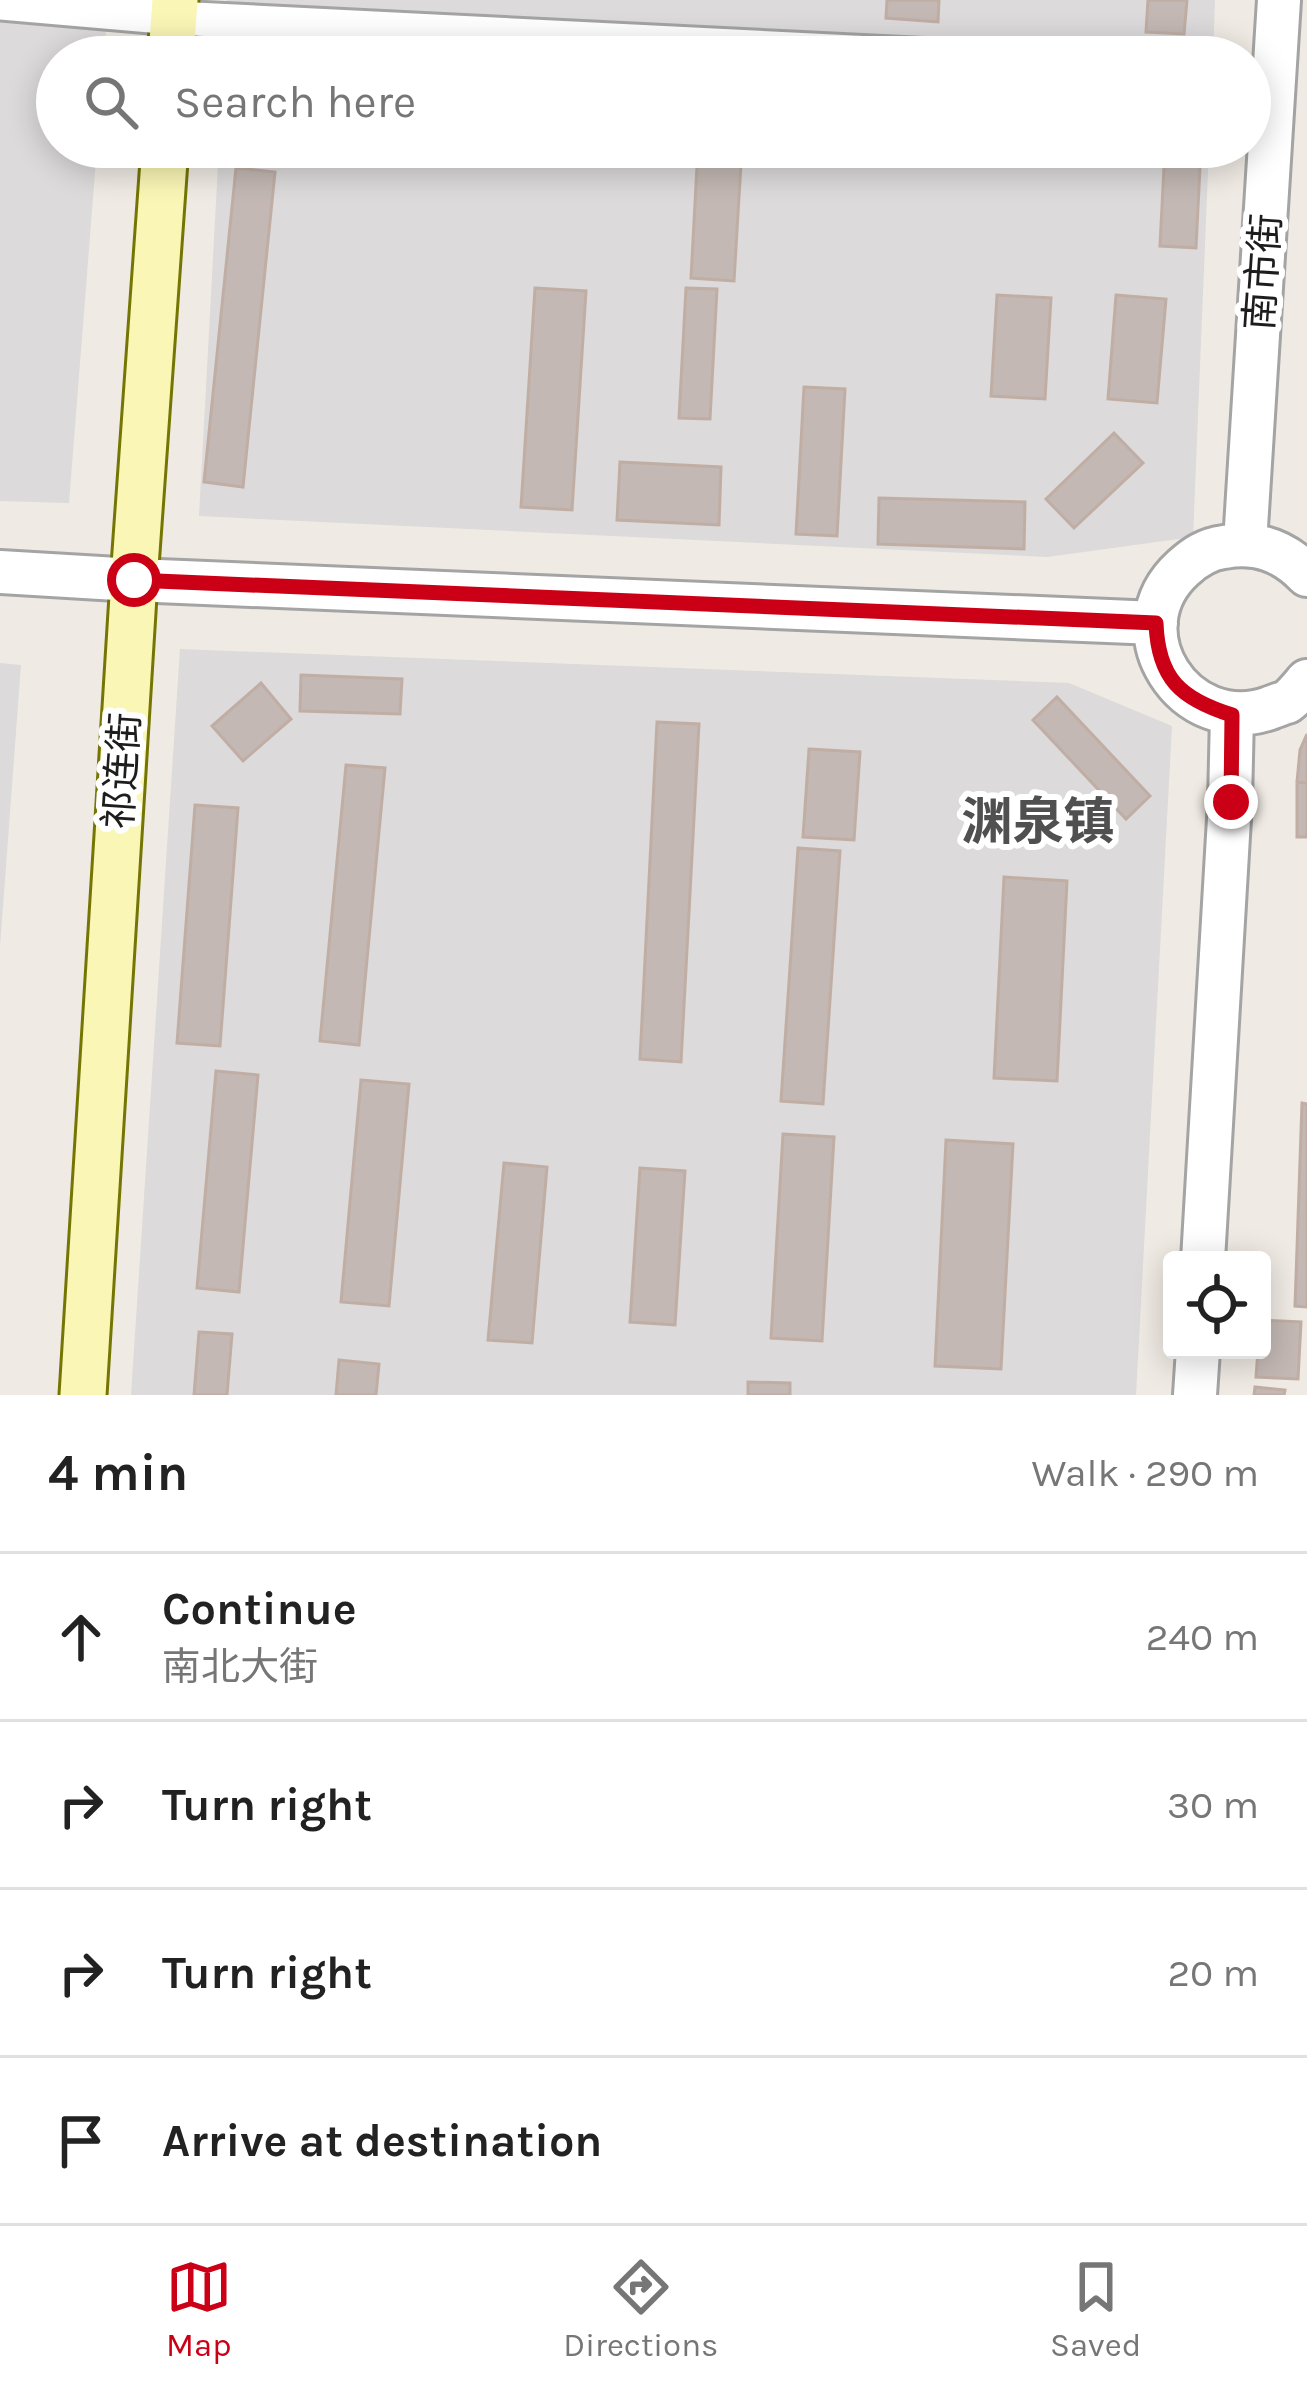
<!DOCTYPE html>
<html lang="en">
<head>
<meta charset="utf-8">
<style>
	body { margin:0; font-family:Karla,"Noto Sans SC",sans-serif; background:#f6f6f6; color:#222 }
	.controls { position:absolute; right:36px; bottom:36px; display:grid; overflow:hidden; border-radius:12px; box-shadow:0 6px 30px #0003 }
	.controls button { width:108px; height:108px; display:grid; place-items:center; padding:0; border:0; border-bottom:3px solid #e0e0e0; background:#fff; color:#222; font:60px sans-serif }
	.stop { position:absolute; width:36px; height:36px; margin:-27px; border:9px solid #cb0016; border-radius:50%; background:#fff }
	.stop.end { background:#cb0016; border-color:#fff; box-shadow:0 3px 12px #0008 }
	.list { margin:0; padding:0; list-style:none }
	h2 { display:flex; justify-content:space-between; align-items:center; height:156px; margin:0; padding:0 48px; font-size:51px }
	h2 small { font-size:39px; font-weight:400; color:#767676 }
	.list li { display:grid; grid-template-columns:78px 1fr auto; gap:36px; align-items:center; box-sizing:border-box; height:168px; padding:0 48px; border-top:3px solid #e0e0e0 }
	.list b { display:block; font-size:45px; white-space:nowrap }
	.list p { margin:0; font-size:39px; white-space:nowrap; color:#767676 }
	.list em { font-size:39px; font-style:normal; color:#767676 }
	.icon { flex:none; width:66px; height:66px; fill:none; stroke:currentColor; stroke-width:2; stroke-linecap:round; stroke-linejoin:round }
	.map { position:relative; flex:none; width:1307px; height:1395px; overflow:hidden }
	.search { position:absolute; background:#fff; box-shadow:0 6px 30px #0003; left:36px; right:36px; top:36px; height:132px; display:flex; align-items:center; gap:30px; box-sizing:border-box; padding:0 42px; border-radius:66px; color:#767676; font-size:45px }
	.sheet { height:828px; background:#fff }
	nav { display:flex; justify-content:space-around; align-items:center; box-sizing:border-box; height:168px; border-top:3px solid #e0e0e0; background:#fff; font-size:33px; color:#767676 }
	nav a { display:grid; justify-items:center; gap:6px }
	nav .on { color:#cb0016 }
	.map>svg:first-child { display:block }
</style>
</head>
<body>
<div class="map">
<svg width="1307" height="1395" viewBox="0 0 1307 1395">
	<rect width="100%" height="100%" fill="#efeae3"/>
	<path fill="#dcdada" d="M0,0H108L104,57H57V147H97L69,503L0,501Z
		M227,0H1215L1213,57H224Z
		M219,147H1209L1193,537L1047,557L199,516Z
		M180,649L1069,683L1172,726L1136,1395H131Z
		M0,663L21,665L0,946Z"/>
	<path fill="#c3b8b3" stroke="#c0aea5" stroke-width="3" d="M887,0H939L938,22L886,18Z
		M1148,0H1187L1184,34L1146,32Z
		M698,147H742L734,281L691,278Z
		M1165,147H1201L1196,248L1160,246Z
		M236,168L275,172L243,487L204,482Z
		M535,288L586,291L572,510L521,507Z
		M686,288L717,289L710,419L679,418Z
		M997,295L1051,298L1045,399L991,396Z
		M1116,295L1166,299L1157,403L1108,399Z
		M804,387L845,389L837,536L796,534Z
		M1114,433L1143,463L1074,528L1046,499Z
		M620,462L721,467L719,525L617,520Z
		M879,498L1025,502L1024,549L878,544Z
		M301,675L402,679L400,714L300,711Z
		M261,683L291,719L243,761L212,726Z
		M1057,697L1150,796L1126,819L1033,720Z
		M657,722L699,724L681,1062L640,1059Z
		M1307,734V783L1297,782L1300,750Z
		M809,749L860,752L854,840L803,837Z
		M346,765L385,768L359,1045L320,1041Z
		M1297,782L1307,783V837H1297Z
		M195,805L238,808L220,1046L177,1043Z
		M798,848L840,851L823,1104L781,1101Z
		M1004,877L1067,881L1057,1081L994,1078Z
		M216,1071L258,1075L239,1292L197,1288Z
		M361,1080L409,1084L389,1306L341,1302Z
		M1302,1103L1307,1104V1307L1295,1306Z
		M783,1134L834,1137L822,1341L771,1338Z
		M946,1140L1013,1144L1001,1369L935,1366Z
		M504,1163L547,1167L532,1343L488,1340Z
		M640,1168L685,1171L675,1325L630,1322Z
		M1262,1320L1301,1322L1298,1379L1256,1377L1258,1350H1262Z
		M199,1332L232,1334L227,1395H194Z
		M339,1360L379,1364L376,1395H336Z
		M748,1382L790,1383V1395H748Z
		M1255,1387L1285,1390L1284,1395H1254Z"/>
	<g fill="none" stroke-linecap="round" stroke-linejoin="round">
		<g stroke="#a4a4a4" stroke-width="39">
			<path id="minor" d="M0,3L174,18L954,57"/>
		</g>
		<g stroke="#a4a4a4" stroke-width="48">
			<path id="tertiary" d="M1245,543L1279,0
				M0,572L134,580L1156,623
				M1307,575C1284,551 1257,541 1224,547C1207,549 1195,557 1183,568C1115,630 1184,738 1270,708C1272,707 1286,702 1287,702C1294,697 1301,688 1307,681
				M1203,1260L1230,802L1232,715
				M1195,1395L1198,1350"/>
		</g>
		<g stroke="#757504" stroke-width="51">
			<path id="secondary" d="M171,57L175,0
				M83,1395L134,580L165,147"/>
		</g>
		<use href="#minor" stroke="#fff" stroke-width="33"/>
		<use href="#tertiary" stroke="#fff" stroke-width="42"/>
		<use href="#secondary" stroke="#faf6b6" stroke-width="45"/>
	</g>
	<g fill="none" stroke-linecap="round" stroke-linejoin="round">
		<path stroke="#cb0016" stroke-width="15" d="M134,580L1156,623C1158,679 1181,699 1232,715L1231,802"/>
	</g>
	<g text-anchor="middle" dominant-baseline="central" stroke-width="12" stroke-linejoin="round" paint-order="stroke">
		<g font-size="39" fill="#1d1d1d" stroke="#fff">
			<text transform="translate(1263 272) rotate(-86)">南市街</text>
			<text transform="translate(122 771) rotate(-86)">祁连街</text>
		</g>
		<g font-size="51" font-weight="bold" fill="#505050" stroke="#fff">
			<text x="1038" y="822">渊泉镇</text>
		</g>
	</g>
</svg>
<div class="controls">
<button><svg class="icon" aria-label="locate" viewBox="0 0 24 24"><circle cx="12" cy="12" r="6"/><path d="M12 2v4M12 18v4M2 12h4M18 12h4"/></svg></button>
</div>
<div class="stop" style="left:134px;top:580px"></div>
<div class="stop end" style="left:1231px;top:802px"></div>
<div class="search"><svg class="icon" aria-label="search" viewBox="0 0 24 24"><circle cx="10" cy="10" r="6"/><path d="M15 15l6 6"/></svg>Search here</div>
</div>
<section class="sheet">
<h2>4 min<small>Walk · 290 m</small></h2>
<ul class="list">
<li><svg class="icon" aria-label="ahead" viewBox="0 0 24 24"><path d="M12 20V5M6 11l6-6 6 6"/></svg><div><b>Continue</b><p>南北大街</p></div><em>240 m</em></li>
<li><svg class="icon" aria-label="right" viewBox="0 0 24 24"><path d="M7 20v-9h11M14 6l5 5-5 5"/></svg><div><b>Turn right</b></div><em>30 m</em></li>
<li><svg class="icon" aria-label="right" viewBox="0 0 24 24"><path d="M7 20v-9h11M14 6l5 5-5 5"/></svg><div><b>Turn right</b></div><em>20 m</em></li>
<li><svg class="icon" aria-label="arrive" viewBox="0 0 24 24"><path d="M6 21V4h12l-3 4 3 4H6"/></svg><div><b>Arrive at destination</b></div></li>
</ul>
</section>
<nav>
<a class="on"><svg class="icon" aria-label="map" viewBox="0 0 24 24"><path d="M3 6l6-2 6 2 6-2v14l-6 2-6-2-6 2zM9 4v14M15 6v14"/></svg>Map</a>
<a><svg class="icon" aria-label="directions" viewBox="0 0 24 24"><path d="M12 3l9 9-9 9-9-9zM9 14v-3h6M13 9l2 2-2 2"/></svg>Directions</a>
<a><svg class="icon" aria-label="saved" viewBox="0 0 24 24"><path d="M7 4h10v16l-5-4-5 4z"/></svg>Saved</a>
</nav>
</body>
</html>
